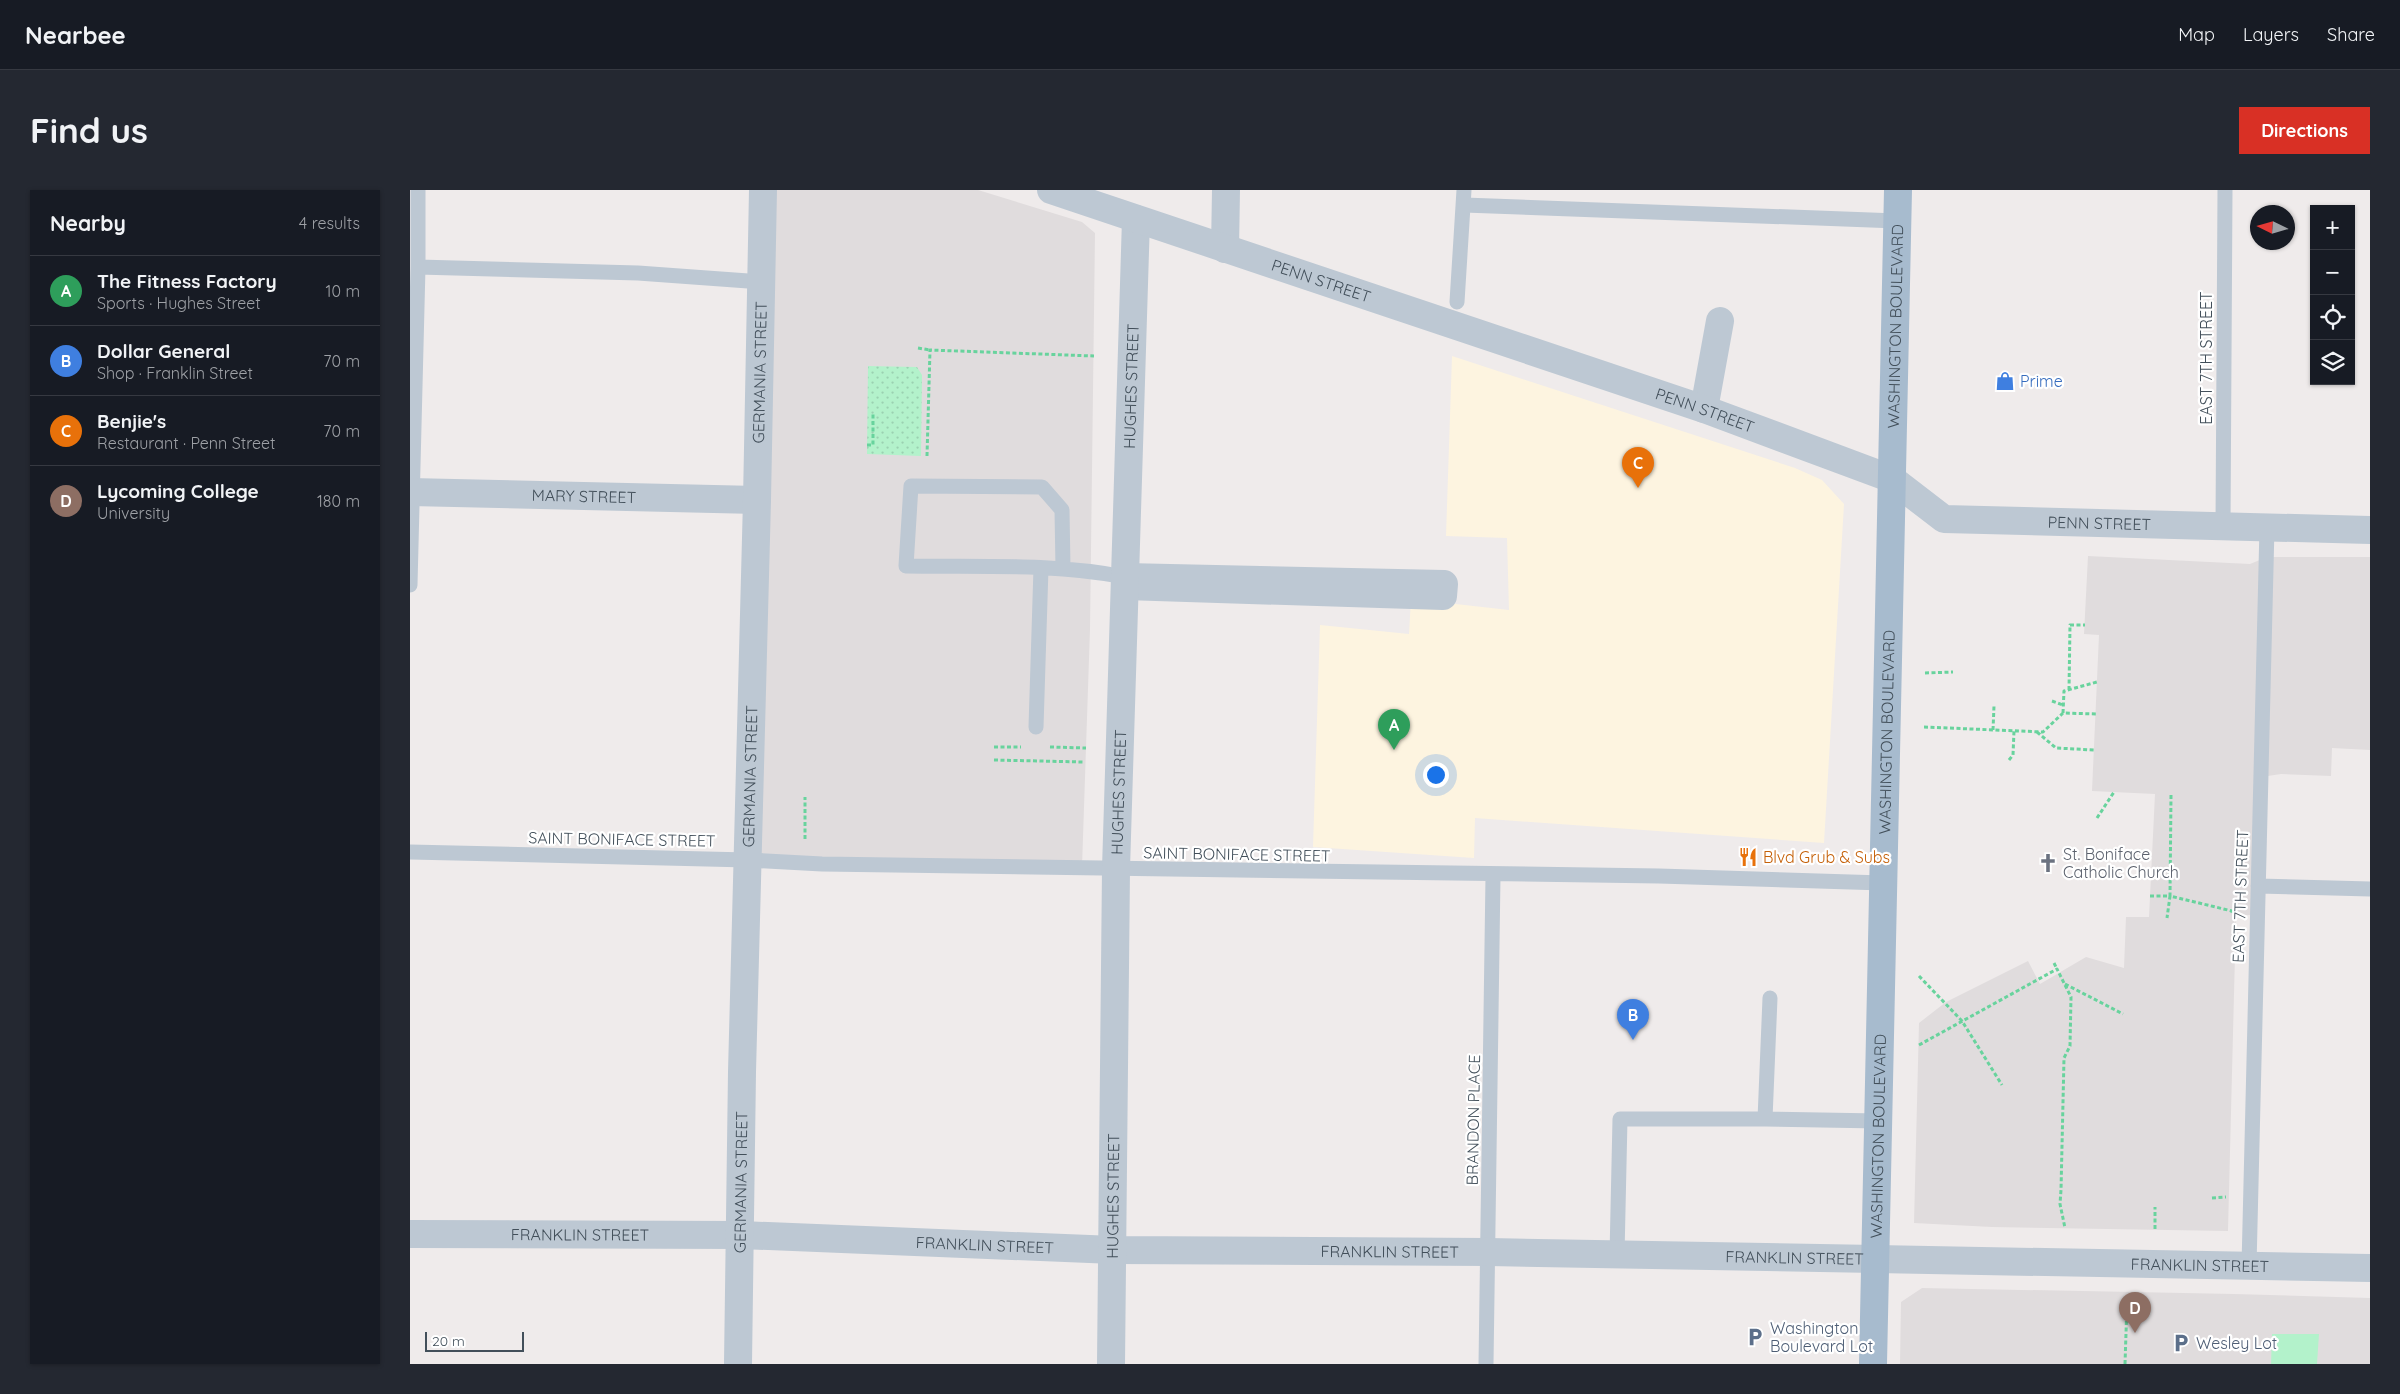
<!DOCTYPE html>
<html lang="en">
<head>
<meta charset="utf-8">
<style>
	body { margin:0; font-family:Quicksand,sans-serif; background:#242831; color:#f1f3f6 }
	.controls { position:absolute; right:15px; top:15px; display:grid; overflow:hidden; border-radius:0px; box-shadow:0 1px 4px #0004 }
	.controls button { width:45px; height:45px; display:grid; place-items:center; padding:0; border:0; border-bottom:1px solid #363941; background:#171b24; color:#f1f3f6; font:25px sans-serif }
	.compass { position:absolute; left:1840px; top:15px; width:45px; height:45px; border-radius:50%; background:#171b24; box-shadow:0 1px 4px #0004; rotate:275deg }
	.scale { position:absolute; left:15px; bottom:12px; width:99px; box-sizing:border-box; padding-left:5px; border:2px solid #424f5a; border-top:0; font-size:14px; line-height:18px; white-space:nowrap; color:#424f5a; -webkit-text-stroke:4px #fff; paint-order:stroke }
	.you { position:absolute; left:1025px; top:584px; width:18px; height:18px; margin:-12px; border:4px solid #fff; border-radius:50%; background:#1a73e8; box-shadow:0 0 0 8px #1a73e833 }
	.badge { display:grid; place-items:center; width:32px; height:32px; border-radius:50%; background:#d93025; color:#fff; font-size:16px; font-weight:700 }
	.pin { position:absolute; translate:-50% -41px; filter:drop-shadow(0 1px 2px #0008) }
	.pin::after { content:''; position:absolute; top:26px; width:18px; height:15px; background:inherit; clip-path:polygon(0 0,100% 0,50% 100%) }
	.list { margin:0; padding:0; list-style:none }
	h2 { display:flex; justify-content:space-between; align-items:center; height:65px; margin:0; padding:0 20px; font-size:21px }
	h2 small { font-size:16px; font-weight:400; color:#9ea1a6 }
	.list li { display:grid; grid-template-columns:32px 1fr auto; gap:15px; align-items:center; box-sizing:border-box; height:70px; padding:0 20px; border-top:1px solid #363941 }
	.list b { display:block; font-size:19px; white-space:nowrap }
	.list p { margin:0; font-size:16px; white-space:nowrap; color:#9ea1a6 }
	.list em { font-size:16px; font-style:normal; color:#9ea1a6 }
	.icon { flex:none; width:28px; height:28px; fill:none; stroke:currentColor; stroke-width:2; stroke-linecap:round; stroke-linejoin:round }
	.map { position:relative; flex:none; width:1960px; height:1174px; overflow:hidden; border-radius:0px }
	header { display:flex; align-items:center; gap:30px; box-sizing:border-box; height:70px; padding:0 25px; background:#171b24; border-bottom:1px solid #363941 }
	header strong { font-size:24px }
	nav { display:flex; gap:28px; margin-inline-start:auto; font-size:18px }
	.intro { display:flex; align-items:center; justify-content:space-between; box-sizing:border-box; height:120px; padding:0 30px }
	h1 { margin:0; font-size:35px }
	.button { padding:12px 22px; border-radius:0px; background:#d93025; color:#fff; font-size:18px; font-weight:700 }
	main { display:flex; gap:30px; padding:0 30px }
	aside { flex:1; background:#171b24; border-radius:0px; box-shadow:0 1px 4px #0004 }
	.map>svg:first-child { display:block }
</style>
</head>
<body>
<header>
<strong>Nearbee</strong>
<nav><a>Map</a><a>Layers</a><a>Share</a></nav>
</header>
<div class="intro"><h1>Find us</h1><a class="button">Directions</a></div>
<main>
<aside>
<h2>Nearby<small>4 results</small></h2>
<ul class="list">
<li><span class="badge" style="background:#2e9e5b">A</span><div><b>The Fitness Factory</b><p>Sports · Hughes Street</p></div><em>10 m</em></li>
<li><span class="badge" style="background:#3f7fe0">B</span><div><b>Dollar General</b><p>Shop · Franklin Street</p></div><em>70 m</em></li>
<li><span class="badge" style="background:#e8710a">C</span><div><b>Benjie's</b><p>Restaurant · Penn Street</p></div><em>70 m</em></li>
<li><span class="badge" style="background:#8d6e63">D</span><div><b>Lycoming College</b><p>University</p></div><em>180 m</em></li>
</ul>
</aside>
<div class="map">
<svg width="1960" height="1174" viewBox="0 0 1960 1174">
	<defs>
		<pattern id="garden-dots" width="8" height="8" patternUnits="userSpaceOnUse" patternTransform="scale(1.25)"><rect width="8" height="8" fill="#b3f2cb"/><path d="M2 2h.1M6 6h.1" fill="none" stroke="#9bd1b1" stroke-width="1.8" stroke-linecap="round"/></pattern>
	</defs>
	<rect width="100%" height="100%" fill="#efebeb"/>
	<path fill="#fdf4e0" d="M1042,166L1385,278L1412,290L1434,314L1414,653L1065,628L1064,668L903,657L910,435L999,444L1001,409L1099,420L1097,348L1036,346Z"/>
	<path fill="#e0dcdd" d="M361,0H568L672,32L685,43L680,439L672,677L338,670Z
		M1678,366L1840,374L1857,367H1960V560L1922,558L1921,586L1871,584L1851,587L1847,725H1826L1818,1041L1582,1037L1504,1033L1509,833L1536,812L1618,771L1630,794L1676,767L1714,778L1716,727H1739L1745,604L1682,601L1689,445L1674,444Z
		M1512,1098L1824,1104L1960,1108V1174H1490L1491,1112Z"/>
	<path fill="url(#garden-dots)" d="M458,176L507,177L512,185L511,266L457,264Z"/>
	<path fill="#b3f2cb" d="M1862,1144H1909L1907,1174H1861Z"/>
	<g fill="none" stroke-linecap="round" stroke-linejoin="round">
		<path stroke="#68d39d" stroke-width="3" stroke-dasharray="4 2.5" stroke-linecap="butt" d="M508,158L520,160
			M457,255H463V224
			M517,266L520,160L684,166
			M1515,483L1543,482
			M1659,500L1660,435H1675
			M1642,511L1653,515
			M1653,523L1654,501L1687,492
			M1514,537L1633,542L1653,523L1686,524
			M1583,540L1584,516
			M1627,542L1646,558L1684,560
			M584,557H611
			M640,557L676,558
			M584,570L674,572
			M1599,570L1603,565L1604,541
			M1761,605L1760,706L1822,721V723
			M1687,628L1704,602
			M395,649V607
			M1740,706H1760L1757,728
			M1644,773L1647,779
			M1509,786L1552,831L1592,895
			M1655,794L1713,824
			M1509,855L1647,779L1661,807L1660,856L1654,868L1651,1000L1650,1014L1655,1038
			M1802,1008L1816,1007
			M1745,1039V1017
			M1715,1174L1717,1113"/>
		<path stroke="#bdc8d3" stroke-width="15" d="M1054,15L1487,31
			M8,77L228,83L352,92
			M1047,112L1054,0
			M1813,336L1815,0
			M653,378L652,320L632,297L501,296L496,376C569,377 644,373 715,387
			M0,395L8,77V0
			M626,537L631,378
			M0,662L338,670L412,674L1249,686L1473,693
			M1848,696L1960,699
			M1360,808L1355,929L1469,931
			M1207,1065L1210,929H1355
			M1839,1076L1857,337
			M1076,1174L1083,686"/>
		<g stroke="#bdc8d3" stroke-width="28">
			<path d="M815,59L816,0"/>
			<path d="M1294,219L1310,131"/>
			<path id="s1" d="M1482,289L1534,329L1960,340"/>
			<path id="s2" d="M0,302L347,310"/>
			<path d="M715,396L1033,406L1034,394L715,387"/>
			<path id="s3" d="M0,1044L331,1045L704,1060L1079,1062L1466,1069"/>
			<path id="s4" d="M328,1174L332,882L347,310L353,0"/>
			<path id="s5" d="M701,1174L706,679L726,29"/>
		</g>
		<g stroke="#bdc8d3" stroke-width="28">
			<path id="s6" d="M641,0L1294,219L1482,289"/>
			<path id="s7" d="M1466,1069L1960,1078"/>
		</g>
		<path stroke="#a7bbce" stroke-width="28" id="s8" d="M1463,1174L1488,0"/>
	</g>
	<defs>
		<g id="shop-bare" transform="scale(1.5)"><path d="M-5-2.5h2.3a2.7 3.5 0 0 1 5.4 0H5L5.5 6h-11ZM-1.5-2.5h3a1.5 2.3 0 0 0-3 0Z" fill="#3f7fe0" stroke="#fff" stroke-width="2.5" paint-order="stroke"/></g>
		<g id="restaurant-bare" transform="scale(1.5)"><path d="M-5-6h1v4h1v-4h1v4h1v-4h1v5L-1.5 .5V6h-2V.5L-5-1ZM5-6V6H3V1.5H1.5Q1.5-4 5-6Z" fill="#e8710a" stroke="#fff" stroke-width="2.5" paint-order="stroke"/></g>
		<g id="church-bare" transform="scale(1.5)"><path d="M-1.2-6h2.4v3.5h3.3v2.4h-3.3V6h-2.4V-.1h-3.3v-2.4h3.3Z" fill="#6b7280" stroke="#fff" stroke-width="2.5" paint-order="stroke"/></g>
		<g id="parking-bare" transform="scale(1.5)"><path d="M-3.5-5.5H1a3.5 3.5 0 0 1 0 7H-1V5.5H-3.5ZM-1-3.4V-.6H.8a1.4 1.4 0 0 0 0-2.8Z" fill="#5c6f8a" stroke="#fff" stroke-width="2.5" paint-order="stroke"/></g>
	</defs>
	<g fill-rule="evenodd">
		<use href="#shop-bare" x="1595" y="191"/>
		<use href="#restaurant-bare" x="1338" y="667"/>
		<use href="#church-bare" x="1638" y="673"/>
		<use href="#parking-bare" x="1345" y="1147"/>
		<use href="#parking-bare" x="1771" y="1153"/>
	</g>
	<g text-anchor="middle" dominant-baseline="central" stroke-width="4.5" stroke-linejoin="round" paint-order="stroke">
		<g font-size="16" fill="#424f5a" stroke="#fff">
			<text stroke="none"><textPath href="#s6" startOffset="285">PENN STREET</textPath></text>
			<text stroke="none"><textPath href="#s8" startOffset="1038">WASHINGTON BOULEVARD</textPath></text>
			<text transform="translate(1796 168) rotate(-90)">EAST 7TH STREET</text>
			<text stroke="none"><textPath href="#s4" startOffset="992">GERMANIA STREET</textPath></text>
			<text stroke="none"><textPath href="#s5" startOffset="978">HUGHES STREET</textPath></text>
			<text stroke="none"><textPath href="#s6" startOffset="690">PENN STREET</textPath></text>
			<text stroke="none"><textPath href="#s2" startOffset="174">MARY STREET</textPath></text>
			<text stroke="none"><textPath href="#s1" startOffset="221">PENN STREET</textPath></text>
			<text stroke="none"><textPath href="#s8" startOffset="632">WASHINGTON BOULEVARD</textPath></text>
			<text stroke="none"><textPath href="#s4" startOffset="588">GERMANIA STREET</textPath></text>
			<text stroke="none"><textPath href="#s5" startOffset="572">HUGHES STREET</textPath></text>
			<text transform="translate(212 649) rotate(1)">SAINT BONIFACE STREET</text>
			<text transform="translate(827 664) rotate(1)">SAINT BONIFACE STREET</text>
			<text transform="translate(1830 706) rotate(-88)">EAST 7TH STREET</text>
			<text transform="translate(1063 930) rotate(-89)">BRANDON PLACE</text>
			<text stroke="none"><textPath href="#s8" startOffset="228">WASHINGTON BOULEVARD</textPath></text>
			<text stroke="none"><textPath href="#s4" startOffset="182">GERMANIA STREET</textPath></text>
			<text stroke="none"><textPath href="#s5" startOffset="168">HUGHES STREET</textPath></text>
			<text stroke="none"><textPath href="#s3" startOffset="170">FRANKLIN STREET</textPath></text>
			<text stroke="none"><textPath href="#s3" startOffset="575">FRANKLIN STREET</textPath></text>
			<text stroke="none"><textPath href="#s3" startOffset="980">FRANKLIN STREET</textPath></text>
			<text stroke="none"><textPath href="#s3" startOffset="1385">FRANKLIN STREET</textPath></text>
			<text stroke="none"><textPath href="#s7" startOffset="324">FRANKLIN STREET</textPath></text>
		</g>
		<g font-size="16" fill="#366cbe" stroke="#fff" text-anchor="start">
			<text x="1610" y="191">Prime</text>
		</g>
		<g font-size="16" fill="#5b616d" stroke="#fff" text-anchor="start">
			<text x="1653" y="664">St. Boniface<tspan x="1653" dy="18">Catholic Church</tspan></text>
		</g>
		<g font-size="16" fill="#c56008" stroke="#fff" text-anchor="start">
			<text x="1353" y="667">Blvd Grub &amp; Subs</text>
		</g>
		<g font-size="16" fill="#4e5e75" stroke="#fff" text-anchor="start">
			<text x="1360" y="1138">Washington<tspan x="1360" dy="18">Boulevard Lot</tspan></text>
			<text x="1786" y="1153">Wesley Lot</text>
		</g>
	</g>
</svg>
<div class="controls">
<button>+</button>
<button>−</button>
<button><svg class="icon" aria-label="locate" viewBox="0 0 24 24"><circle cx="12" cy="12" r="6"/><path d="M12 2v4M12 18v4M2 12h4M18 12h4"/></svg></button>
<button><svg class="icon" aria-label="layers" viewBox="0 0 24 24"><path d="M12 4l9 5-9 5-9-5zM3 14l9 5 9-5"/></svg></button>
</div>
<svg class="compass" viewBox="-18 -18 36 36"><path d="M0-13l5 13h-10z" fill="#e53935"/><path d="M0 13l5-13h-10z" fill="#9ea1a6"/></svg>
<div class="scale">20 m</div>
<div class="you"></div>
<div class="pin badge" style="left:984px;top:560px;background:#2e9e5b">A</div>
<div class="pin badge" style="left:1223px;top:850px;background:#3f7fe0">B</div>
<div class="pin badge" style="left:1228px;top:298px;background:#e8710a">C</div>
<div class="pin badge" style="left:1725px;top:1143px;background:#8d6e63">D</div>
</div>
</main>
</body>
</html>
